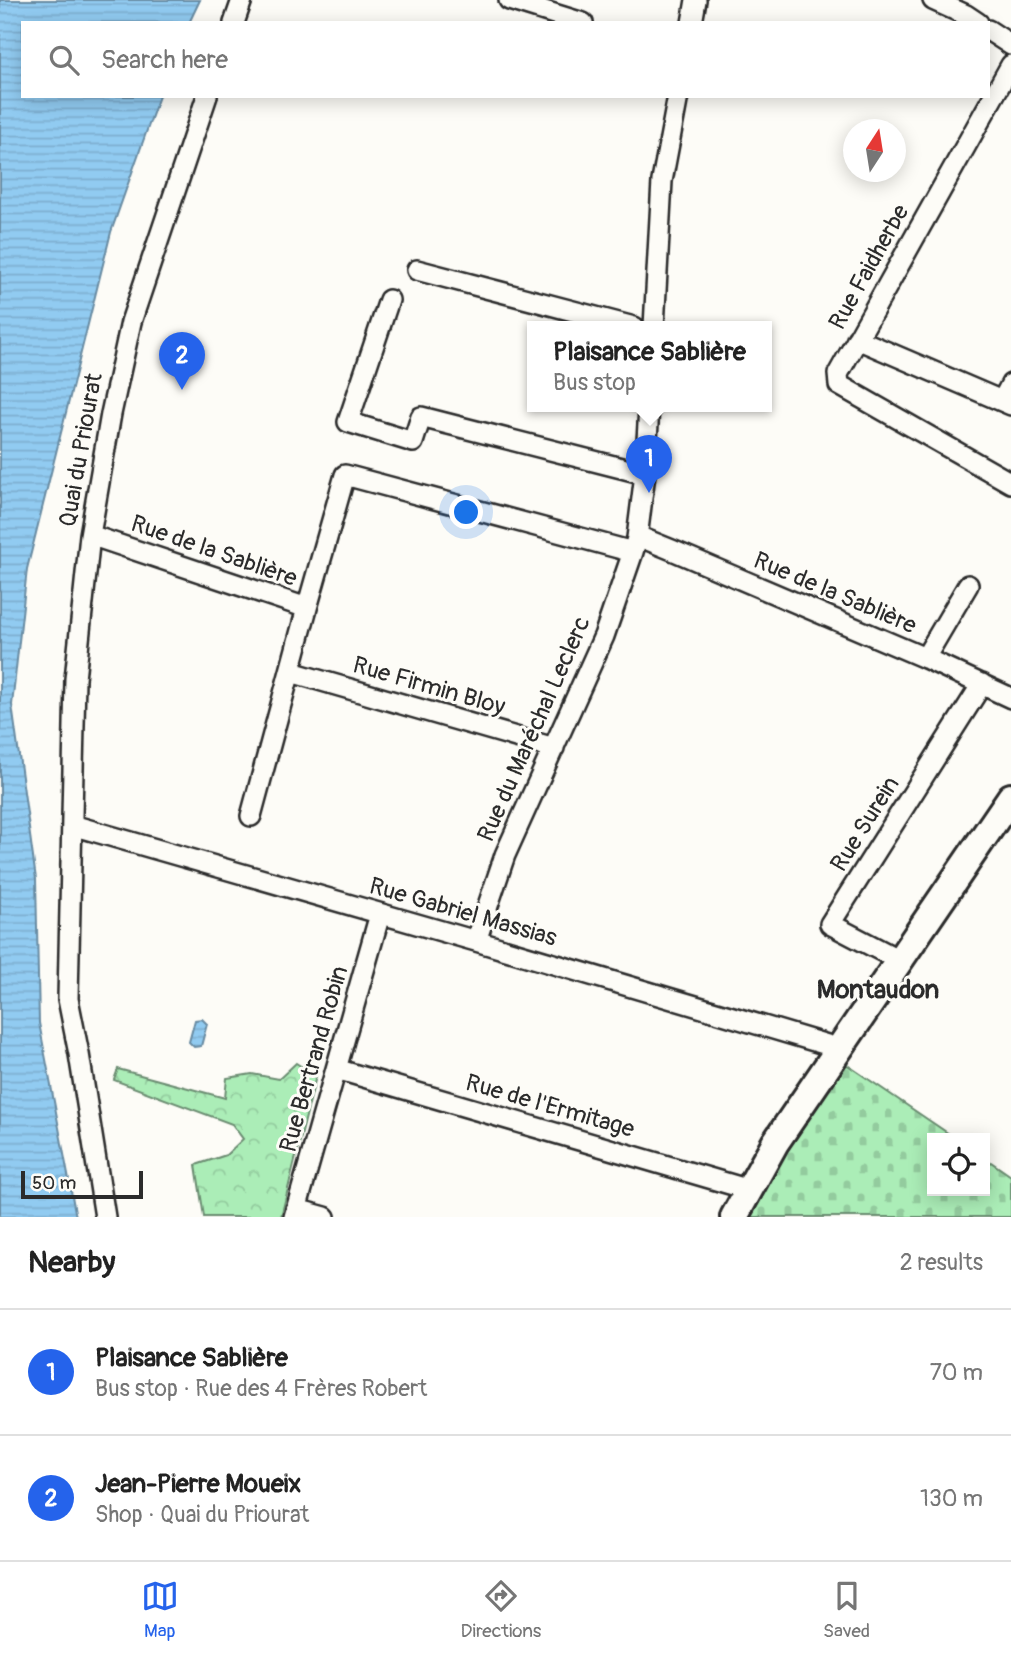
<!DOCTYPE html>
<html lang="en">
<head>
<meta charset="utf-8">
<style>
	body { margin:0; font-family:Pangolin,sans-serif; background:#f2f2f2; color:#222 }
	.controls { position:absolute; right:21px; bottom:21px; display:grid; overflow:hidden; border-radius:0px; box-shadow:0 4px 18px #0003 }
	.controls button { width:63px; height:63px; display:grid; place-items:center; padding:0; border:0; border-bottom:2px solid #e0e0e0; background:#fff; color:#222; font:35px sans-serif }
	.compass { position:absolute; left:843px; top:119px; width:63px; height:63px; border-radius:50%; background:#fff; box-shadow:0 4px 18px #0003; rotate:12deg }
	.scale { position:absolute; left:21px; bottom:18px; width:122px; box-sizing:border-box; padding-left:7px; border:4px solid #2b2b2b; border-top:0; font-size:19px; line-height:24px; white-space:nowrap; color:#2b2b2b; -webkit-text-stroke:5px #fdfcf7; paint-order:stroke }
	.you { position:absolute; left:467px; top:513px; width:24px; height:24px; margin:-18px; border:5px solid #fff; border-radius:50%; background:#1a73e8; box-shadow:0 0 0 10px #1a73e833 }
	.badge { display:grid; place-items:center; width:46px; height:46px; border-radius:50%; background:#2563eb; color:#fff; font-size:23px; font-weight:700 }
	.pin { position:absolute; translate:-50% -58px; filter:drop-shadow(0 2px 4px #0008) }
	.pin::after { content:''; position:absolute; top:37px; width:24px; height:21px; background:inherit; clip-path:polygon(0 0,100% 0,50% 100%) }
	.popup { position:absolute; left:527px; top:321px; width:245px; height:91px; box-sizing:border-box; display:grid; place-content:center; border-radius:0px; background:#fff; filter:drop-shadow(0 2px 5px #0005); font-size:23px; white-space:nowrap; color:#767676 }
	.popup b { font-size:26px; color:#222 }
	.popup::after { content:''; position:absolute; left:50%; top:100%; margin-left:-14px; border:14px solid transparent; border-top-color:#fff }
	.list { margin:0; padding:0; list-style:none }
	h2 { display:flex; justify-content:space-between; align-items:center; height:91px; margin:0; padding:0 28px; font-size:30px }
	h2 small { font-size:23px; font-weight:400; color:#767676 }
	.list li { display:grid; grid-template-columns:46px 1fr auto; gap:21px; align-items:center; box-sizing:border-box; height:126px; padding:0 28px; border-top:2px solid #e0e0e0 }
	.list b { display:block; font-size:26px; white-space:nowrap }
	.list p { margin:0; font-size:23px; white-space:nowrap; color:#767676 }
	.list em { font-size:23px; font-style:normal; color:#767676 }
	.icon { flex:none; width:38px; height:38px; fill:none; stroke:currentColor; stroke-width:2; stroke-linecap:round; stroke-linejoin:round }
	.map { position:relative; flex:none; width:1011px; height:1217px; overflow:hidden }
	.search { position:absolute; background:#fff; box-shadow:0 4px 18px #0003; left:21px; right:21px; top:21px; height:77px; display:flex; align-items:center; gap:18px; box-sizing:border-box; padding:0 24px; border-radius:0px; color:#767676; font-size:26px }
	.sheet { height:343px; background:#fff }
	nav { display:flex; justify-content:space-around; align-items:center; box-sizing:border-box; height:98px; border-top:2px solid #e0e0e0; background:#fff; font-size:19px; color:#767676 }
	nav a { display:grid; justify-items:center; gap:4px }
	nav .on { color:#2563eb }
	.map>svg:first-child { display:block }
</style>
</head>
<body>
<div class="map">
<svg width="1011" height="1217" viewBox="0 0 1011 1217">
	<defs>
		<pattern id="forest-crowns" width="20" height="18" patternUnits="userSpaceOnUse" patternTransform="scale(1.75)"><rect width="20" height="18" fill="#abedb7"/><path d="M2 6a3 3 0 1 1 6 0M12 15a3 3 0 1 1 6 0" fill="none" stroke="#93cb9e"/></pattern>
		<pattern id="cemetery-stones" width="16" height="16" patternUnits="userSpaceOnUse" patternTransform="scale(1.75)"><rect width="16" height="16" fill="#abedb7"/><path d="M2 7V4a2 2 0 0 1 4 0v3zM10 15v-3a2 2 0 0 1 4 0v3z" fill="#93cb9e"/></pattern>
		<pattern id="water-rules" width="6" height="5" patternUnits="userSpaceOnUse" patternTransform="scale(1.75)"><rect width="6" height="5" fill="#91cbf1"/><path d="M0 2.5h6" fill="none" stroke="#7daecf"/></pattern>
	</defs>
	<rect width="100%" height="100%" fill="#fdfcf7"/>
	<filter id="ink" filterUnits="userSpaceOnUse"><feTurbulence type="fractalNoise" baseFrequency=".0143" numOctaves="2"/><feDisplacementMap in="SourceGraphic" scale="14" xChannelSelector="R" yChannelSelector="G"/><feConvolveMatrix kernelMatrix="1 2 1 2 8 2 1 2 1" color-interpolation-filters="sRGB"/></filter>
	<g filter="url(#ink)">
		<path fill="url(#forest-crowns)" stroke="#6b8c71" stroke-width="2" d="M296,1063L316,1076L281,1217H204L196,1165L226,1155L243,1139L232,1124L114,1080L118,1069L225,1098L227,1078L252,1074L279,1079Z"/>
		<path fill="url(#cemetery-stones)" stroke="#6b8c71" stroke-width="2" d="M843,1062L955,1138H932V1191H985V1158L1011,1176V1217H751L784,1156Z"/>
		<path fill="url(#water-rules)" stroke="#688ba2" stroke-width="2" d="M0,0H200L189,23H23V96H159L111,232L27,569L12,705L36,879L39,1023L76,1217H0Z
			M202,1019L207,1024L201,1046L194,1047L189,1042L195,1020Z"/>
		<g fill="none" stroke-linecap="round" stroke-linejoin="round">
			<g stroke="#2b2b2b" stroke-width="24">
				<path id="street" d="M509,0L583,23
					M933,0L966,15L978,23
					M234,23L242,0
					M692,23L696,0
					M988,30L1011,45
					M1011,65L838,374L839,385L1011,483
					M417,270L634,327
					M389,300L348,422L413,442L421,417L645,474
					M654,327L662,181L678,96
					M857,339L1011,405
					M1002,401L1011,384
					M90,535L307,608L345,475L633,552
					M637,538L645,539L672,550L925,658L1011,698
					M925,658L968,585
					M291,672L554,748
					M251,816L307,608
					M72,825L476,941L841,1049
					M476,941L505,855L604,636L633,552L637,538L645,474L649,407
					M899,960L830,924L982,684
					M336,1069L750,1190
					M296,1209L325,1217
					M105,1217L79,1054L68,999L75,679L90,535L111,414L131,322L207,96
					M294,1217L380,914"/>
			</g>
			<g stroke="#2b2b2b" stroke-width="32">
				<path id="secondary" d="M734,1217L775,1143L1011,797"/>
			</g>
			<use href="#street" stroke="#fdfcf7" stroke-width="19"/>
			<use href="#secondary" stroke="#fdfcf7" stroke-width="26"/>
		</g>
	</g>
	<g text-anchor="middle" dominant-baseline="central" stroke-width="6" stroke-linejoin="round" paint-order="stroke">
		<g font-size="24" fill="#2b2b2b" stroke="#fdfcf7">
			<text transform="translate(869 267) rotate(-61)">Rue Faidherbe</text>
			<text transform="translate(81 450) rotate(-80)">Quai du Priourat</text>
			<text transform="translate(214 551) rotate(19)">Rue de la Sablière</text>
			<text transform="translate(835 593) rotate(23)">Rue de la Sablière</text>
			<text transform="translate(429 686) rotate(16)">Rue Firmin Bloy</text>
			<text transform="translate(534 729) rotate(-66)">Rue du Maréchal Leclerc</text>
			<text transform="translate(865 824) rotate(-58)">Rue Surein</text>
			<text transform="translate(463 912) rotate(16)">Rue Gabriel Massias</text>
			<text transform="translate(314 1059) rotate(-74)">Rue Bertrand Robin</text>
			<text transform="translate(550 1106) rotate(16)">Rue de l'Ermitage</text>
		</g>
		<g font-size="26" font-weight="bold" fill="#2b2b2b" stroke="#fdfcf7">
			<text x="878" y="990">Montaudon</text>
		</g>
	</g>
</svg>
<div class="controls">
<button><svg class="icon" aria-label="locate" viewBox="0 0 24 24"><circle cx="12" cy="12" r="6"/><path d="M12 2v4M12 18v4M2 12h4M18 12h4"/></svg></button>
</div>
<svg class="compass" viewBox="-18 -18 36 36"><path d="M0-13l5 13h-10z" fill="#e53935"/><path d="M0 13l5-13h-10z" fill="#767676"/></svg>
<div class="scale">50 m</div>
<div class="you"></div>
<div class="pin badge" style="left:649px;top:493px">1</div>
<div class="popup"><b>Plaisance Sablière</b>Bus stop</div>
<div class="pin badge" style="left:182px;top:390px">2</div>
<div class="search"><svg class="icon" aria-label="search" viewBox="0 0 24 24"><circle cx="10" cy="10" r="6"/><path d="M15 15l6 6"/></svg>Search here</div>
</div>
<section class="sheet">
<h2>Nearby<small>2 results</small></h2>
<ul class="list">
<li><span class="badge">1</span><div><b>Plaisance Sablière</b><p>Bus stop · Rue des 4 Frères Robert</p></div><em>70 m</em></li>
<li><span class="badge">2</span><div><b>Jean-Pierre Moueix</b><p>Shop · Quai du Priourat</p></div><em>130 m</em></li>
</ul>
</section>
<nav>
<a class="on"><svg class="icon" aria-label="map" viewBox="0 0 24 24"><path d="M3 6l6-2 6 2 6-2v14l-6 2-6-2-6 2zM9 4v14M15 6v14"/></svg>Map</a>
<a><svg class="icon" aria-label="directions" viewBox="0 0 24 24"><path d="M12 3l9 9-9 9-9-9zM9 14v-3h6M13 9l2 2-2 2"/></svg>Directions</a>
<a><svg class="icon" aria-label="saved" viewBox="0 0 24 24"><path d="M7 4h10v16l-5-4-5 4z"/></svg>Saved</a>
</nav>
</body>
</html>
